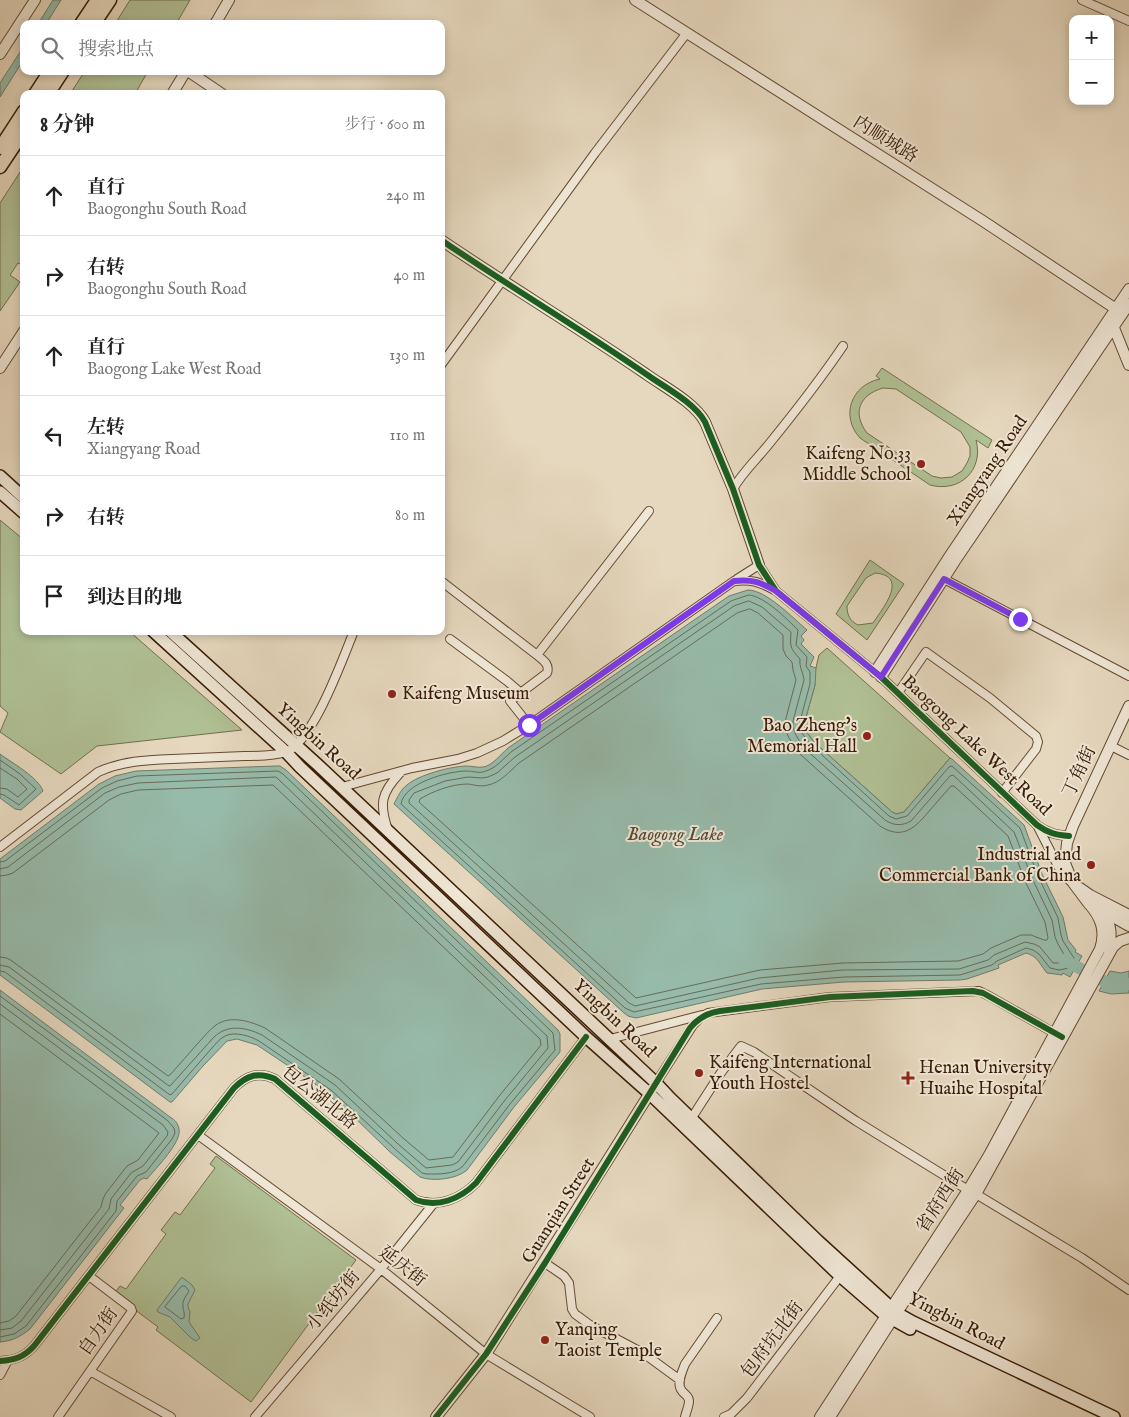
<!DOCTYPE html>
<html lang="zh">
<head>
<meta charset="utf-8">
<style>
	body { margin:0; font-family:"IM FELL English","Noto Serif SC",serif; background:#f2f2f2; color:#222 }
	.controls { position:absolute; right:15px; top:15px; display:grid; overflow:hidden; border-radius:10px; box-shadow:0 2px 8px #0003 }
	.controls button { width:45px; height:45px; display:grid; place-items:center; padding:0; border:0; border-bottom:1px solid #e0e0e0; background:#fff; color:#222; font:25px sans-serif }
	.stop { position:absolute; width:15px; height:15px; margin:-11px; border:4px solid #7c3aed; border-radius:50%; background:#fff }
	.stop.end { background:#7c3aed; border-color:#fff; box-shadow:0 1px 5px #0008 }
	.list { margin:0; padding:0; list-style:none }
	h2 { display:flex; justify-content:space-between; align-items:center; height:65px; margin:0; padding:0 20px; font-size:21px }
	h2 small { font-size:16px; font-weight:400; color:#767676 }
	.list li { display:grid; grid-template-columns:32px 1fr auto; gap:15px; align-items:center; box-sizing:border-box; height:80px; padding:0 20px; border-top:1px solid #e0e0e0 }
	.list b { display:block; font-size:19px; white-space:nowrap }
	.list p { margin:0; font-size:16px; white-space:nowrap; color:#767676 }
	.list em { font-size:16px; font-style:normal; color:#767676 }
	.icon { flex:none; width:28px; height:28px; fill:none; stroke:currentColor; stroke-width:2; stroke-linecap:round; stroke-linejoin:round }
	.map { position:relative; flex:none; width:1129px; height:1417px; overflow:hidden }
	.search { position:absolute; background:#fff; box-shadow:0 2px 8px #0003; left:20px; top:20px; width:425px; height:55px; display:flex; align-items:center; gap:12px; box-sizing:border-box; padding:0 18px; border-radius:10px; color:#767676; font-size:19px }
	.panel { position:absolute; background:#fff; box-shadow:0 2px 8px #0003; left:20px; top:90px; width:425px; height:545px; border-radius:10px }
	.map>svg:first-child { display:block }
</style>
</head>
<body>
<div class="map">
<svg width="1129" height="1417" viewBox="0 0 1129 1417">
	<rect width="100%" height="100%" fill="#e6d8be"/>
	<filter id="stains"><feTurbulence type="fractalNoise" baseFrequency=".004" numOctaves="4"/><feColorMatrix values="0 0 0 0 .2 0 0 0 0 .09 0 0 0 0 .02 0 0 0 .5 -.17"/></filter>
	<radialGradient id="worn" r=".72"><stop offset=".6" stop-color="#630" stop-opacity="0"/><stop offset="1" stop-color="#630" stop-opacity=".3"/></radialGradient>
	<path fill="#b0c095" stroke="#746e4c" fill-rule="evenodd" d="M130,0H190L176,24H115Z
		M85,71H148L135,94H70Z
		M24,166V266L18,263L10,275L20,282L0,311V203Z
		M882,368L992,440L988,448L976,440C984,470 960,493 930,485L860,438C840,416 851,385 880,379L876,376ZM883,388L896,389L961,432L970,447V456L967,463L962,471L952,477L941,478L932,476L867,433C852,413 859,395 883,388Z
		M0,520L24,540V631H129L242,730L97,746L61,774L0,732L8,713L0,706Z
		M870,560L904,584L867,640L836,614ZM875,573C910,576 882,609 873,623L858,625C850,621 847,615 847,606L866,578Z
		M827,648L950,758L904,812L896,814L892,812L814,742L805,730L804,724L815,685L814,676L819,655Z
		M216,1156L356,1260L251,1402L156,1330L158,1327L114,1294L120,1286L126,1289L166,1234L161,1230L175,1212L180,1215L215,1168L210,1164Z"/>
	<path fill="#97bbab" stroke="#717b68" d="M53,0H61L46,24H38Z
		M24,46V59L0,97V83Z
		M748,590C766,590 793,618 807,630L801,636L804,640L801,644L814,657L810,666L816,668L815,685L804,724L805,730L814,742L892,812L896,814L904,812L950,758L952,759L1024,825L1042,874L1063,917L1068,940L1076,950L1075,952L1082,956L1070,977L1063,973L1062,975L1047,973C1040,965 1038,956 1026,953L998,965L999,968L967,979L960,980L844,982L762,989L636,1018L628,1016L623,1012L394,804C397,798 401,789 407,785C418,775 452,766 467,766C472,766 478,768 483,767C492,766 501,754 508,748L729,596Z
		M0,754C12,763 38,777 43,791L21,810L15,809L0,798Z
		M276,766H280L286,770L558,1030L560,1034V1052L514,1107L467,1170C457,1179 433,1182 420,1177L390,1152L348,1111L314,1083L257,1045L237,1039L227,1041L203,1066L172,1102H170L0,975V859L99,784L115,776L136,771Z
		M1110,971L1121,973L1129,971V993L1111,994L1099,991Z
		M0,990L170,1117C175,1120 178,1123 179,1129C182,1142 156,1168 147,1179L144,1178L140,1180L120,1205L124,1208L30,1329C20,1337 12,1341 0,1342Z
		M181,1278H183L192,1285L195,1290L188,1304V1307L190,1312L189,1322L200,1338L196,1341L191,1338L170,1317L158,1312L157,1310Z"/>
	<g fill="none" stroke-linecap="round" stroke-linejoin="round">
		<path stroke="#686b57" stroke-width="1" d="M749,595C764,596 787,619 798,630L796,645L807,657L806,666L810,672V684L799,725L801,732L811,745L889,816L896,819L907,816L949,767L952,766L1020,828L1038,876L1058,918L1061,935L1063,941L1074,958L1069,968L1059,970L1050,968L1039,954L1033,950L1026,948L997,961L992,965L960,975L844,977L761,984L634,1012L625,1008L401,804C404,783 448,771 467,771C473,771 480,774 486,771C496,768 503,759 511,752L731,601Z
			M749,601L762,607L791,632C790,647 790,648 800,659C799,667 803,672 804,680L793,721C792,732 799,740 805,749L885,820C894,826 902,826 911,821L950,776L953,775L1014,832L1032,878L1052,920L1055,937L1058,944L1066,958V961L1058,963H1053L1040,947L1034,944L1025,942L994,955L988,960L959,969L843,970L759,978L635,1006L629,1003L409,803V800L414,793L445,781L468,777L482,778L488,777L497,773L515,757L734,606Z
			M750,609L758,613L783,635V649L786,656L792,662L793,670L796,680L785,722V729L789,738L801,755L880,826C903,841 916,827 930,810C937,802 944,794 951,786H954L1008,836L1025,881L1045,922L1048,938L1047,940H1044L1031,935H1021L991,948L983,954L958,961L843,963L760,970L636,998L419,802L420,799C433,791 452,784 468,784C475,785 481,787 488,785C500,783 510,771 519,763L737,613Z
			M0,760L20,774L36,789L19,805L4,795L0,794
			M0,768L17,779L27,789L18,797L7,789L0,788
			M0,862L5,861L102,788L117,781L137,776L278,771L283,774L553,1033L555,1050L510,1104L463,1166C454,1175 437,1174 426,1174L422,1173L394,1148L331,1090L259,1041C250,1036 235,1031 225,1036C219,1039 215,1045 211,1049C198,1064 185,1079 172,1094L170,1095L5,972L0,971
			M0,869L8,867L105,793L119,787L138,783L276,777L547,1036L548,1048L505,1100L458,1162L452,1165L426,1168L398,1144L335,1085L262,1035C245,1027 228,1024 214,1037L171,1085L169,1086L9,967L0,965
			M0,876L7,875L13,873L109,800L121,794L138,790L273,785L540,1039L541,1045L500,1095L453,1157L429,1160L403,1138L339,1079L265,1028C250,1021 230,1015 216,1025C209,1030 204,1037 199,1042C189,1053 180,1064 170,1075L168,1076L12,961L7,958L0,957
			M0,996L167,1120L174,1128L175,1133L172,1139L146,1172L137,1176L117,1201L116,1211L26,1326L14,1334L0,1337
			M0,1004L163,1125L168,1132L167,1136L143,1166L131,1173L111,1199L109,1209L21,1321L12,1328L0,1330
			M0,1014L159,1133L138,1160L127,1166L106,1193L103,1199L101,1207L16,1316L9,1321L0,1323
			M182,1286H185L189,1291C187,1295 182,1300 183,1306C183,1311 185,1312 184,1318L181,1319L165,1307Z"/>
		<path stroke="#97bbab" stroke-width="12" d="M1064,960L1113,986L1129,984"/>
		<g stroke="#644a32" stroke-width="10">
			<path id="minor" d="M1082,0L1129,21
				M441,365L595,153L686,34
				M733,489C742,473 757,459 769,444C795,412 820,380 843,346
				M737,579L759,565L776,591L881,677L1037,825C1048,833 1056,835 1069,836
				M944,579L1129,676
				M441,581L537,655
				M450,639L507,681L521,693
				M898,693L926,652L990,698L1036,736L1038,742L1036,749L1002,793
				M529,725L510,701L547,673C550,664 543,660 537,655L649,511
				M1111,746L1129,755
				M342,787L412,768L458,759L477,753L503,741L529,725L734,581C752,579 760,582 776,591
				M1038,827L1061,872L1070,881
				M388,830C379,804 381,793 400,773
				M0,847L98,772C122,761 146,760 172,759C196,758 220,757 244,756C255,756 275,756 286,752C313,742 343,658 354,631
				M610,1039L702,1015
				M656,1083L693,1025L701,1017L708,1013L830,997L979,991L989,996L1058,1035
				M691,1119L720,1074L741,1046L754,1052L856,1121L968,1190
				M198,1135L381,1269L486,1354L590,1417
				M976,1194L1082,1258L1129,1290
				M545,1263L564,1276L569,1283L572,1309L575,1314L590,1325L643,1353L680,1380
				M0,1361C15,1360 24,1357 34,1346L234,1088C246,1076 258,1071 275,1079L416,1200C438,1208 460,1199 476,1183L586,1037
				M90,1371L171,1417
				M0,1375L8,1360
				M58,1417L132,1311L131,1308L89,1276
				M255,1417L381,1269L434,1203
				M685,1417C686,1412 689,1406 689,1401C689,1396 685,1395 682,1391C676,1384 682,1372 685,1364L717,1318
				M724,1417L731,1414L747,1398L840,1276"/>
		</g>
		<g stroke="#644a32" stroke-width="12">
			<path id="tertiary" d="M635,0L983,221L1116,309
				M215,24L229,0
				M0,54L35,0
				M188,71L222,94
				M172,94L186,71
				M441,240C509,286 579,328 646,374C664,387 694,402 705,422L733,489L759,565
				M1114,328L1129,365
				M0,368L24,331
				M875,672L949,557L1129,289
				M881,677L955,561L1129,304
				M1129,706L1073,826L1067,843L1065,863L1073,883L1088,903L1129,926
				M1080,888L1090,895L1129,915
				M1103,913C1113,926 1111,937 1109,952
				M436,1417L486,1354L653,1088
				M820,1417L968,1190L989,1155L1100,949C1106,931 1101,917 1088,903
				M830,1417L892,1320L976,1194L1113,947L1120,941L1129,938"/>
		</g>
		<g stroke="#381b03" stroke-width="14">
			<path id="secondary" d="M0,476L24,498
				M0,492L24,513
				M153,631L286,752L300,767L586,1037L650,1094L840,1276L885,1315L910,1329
				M170,631L318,765L656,1083L670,1098L818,1241L897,1313L913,1322L1114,1417"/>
		</g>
		<g stroke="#381b03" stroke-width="15">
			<path id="primary" d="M81,24L97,0
				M94,24L110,0
				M35,94L50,71
				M48,94L63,71
				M0,148L24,111
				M0,167L24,131"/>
		</g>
		<use href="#minor" stroke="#efe6d5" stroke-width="8"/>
		<use href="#tertiary" stroke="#efe6d5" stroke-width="10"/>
		<use href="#secondary" stroke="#efe6d5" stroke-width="11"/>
		<use href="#primary" stroke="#e6d8be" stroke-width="12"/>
		<g stroke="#efe6d5" stroke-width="9">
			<path id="cycleway" d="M441,240C509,286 579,328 646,374C664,387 694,402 705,422L733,489L759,565L776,591L881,677L1037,825C1048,833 1056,835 1069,836
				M0,1361C15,1360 24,1357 34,1346L234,1088C246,1076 258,1071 275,1079L416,1200C438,1208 460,1199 476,1183L586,1037
				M436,1417L486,1354L545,1263L690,1028C698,1018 707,1013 720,1011L830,997L973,991L983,993L1062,1037"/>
		</g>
		<use href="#cycleway" stroke="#1b5e20" stroke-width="6"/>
	</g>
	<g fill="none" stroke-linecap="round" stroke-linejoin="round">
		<path stroke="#7c3aed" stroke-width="6" d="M529,725L734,581C752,579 760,582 776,591L881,677L944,579L1020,619"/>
	</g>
	<g fill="#8f2418" stroke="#efe6d5" stroke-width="2">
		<circle cx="921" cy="464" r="5"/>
		<circle cx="392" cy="694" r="5"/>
		<circle cx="867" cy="736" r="5"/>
		<circle cx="1091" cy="865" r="5"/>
		<circle cx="699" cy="1073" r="5"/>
		<path d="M905.5 1070.5h5v5h5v5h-5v5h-5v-5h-5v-5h5z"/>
		<circle cx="545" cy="1340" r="5"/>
	</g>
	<g text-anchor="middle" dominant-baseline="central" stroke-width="4" stroke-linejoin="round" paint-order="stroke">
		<g font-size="18" fill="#381b03" stroke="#efe6d5">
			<text transform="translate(885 140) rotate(32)">内顺城路</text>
			<text transform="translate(988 471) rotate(-56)">Xiangyang Road</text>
			<text transform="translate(318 742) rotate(42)">Yingbin Road</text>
			<text transform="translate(976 746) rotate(43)">Baogong Lake West Road</text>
			<text transform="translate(1080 772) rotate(-65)">丁角街</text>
			<text transform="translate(614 1019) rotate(43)">Yingbin Road</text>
			<text transform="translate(319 1098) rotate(39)">包公湖北路</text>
			<text transform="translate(941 1201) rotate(-57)">省府西街</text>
			<text transform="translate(559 1211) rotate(-58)">Guanqian Street</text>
			<text transform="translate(402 1267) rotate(38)">延庆街</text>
			<text transform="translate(334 1301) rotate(-50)">小纸坊街</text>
			<text transform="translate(956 1322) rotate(27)">Yingbin Road</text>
			<text transform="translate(99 1332) rotate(-55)">自力街</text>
			<text transform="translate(773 1340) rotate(-53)">包府坑北街</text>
		</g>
		<g font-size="18" fill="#381b03" stroke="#efe6d5" text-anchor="start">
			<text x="911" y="454" text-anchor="end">Kaifeng No.33<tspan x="911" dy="21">Middle School</tspan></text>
			<text x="402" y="694">Kaifeng Museum</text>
			<text x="857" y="726" text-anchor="end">Bao Zheng's<tspan x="857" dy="21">Memorial Hall</tspan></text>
			<text x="1081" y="855" text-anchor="end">Industrial and<tspan x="1081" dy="21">Commercial Bank of China</tspan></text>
			<text x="709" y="1063">Kaifeng International<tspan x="709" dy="21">Youth Hostel</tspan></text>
			<text x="919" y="1068">Henan University<tspan x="919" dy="21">Huaihe Hospital</tspan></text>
			<text x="555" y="1330">Yanqing<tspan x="555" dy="21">Taoist Temple</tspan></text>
		</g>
		<g font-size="19" font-style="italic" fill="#544b35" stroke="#efe6d5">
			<text x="675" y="835">Baogong Lake</text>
		</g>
	</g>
	<rect width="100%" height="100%" filter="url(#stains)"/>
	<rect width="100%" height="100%" fill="url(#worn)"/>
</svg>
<div class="controls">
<button>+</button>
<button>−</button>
</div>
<div class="stop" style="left:529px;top:725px"></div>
<div class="stop end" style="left:1020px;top:619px"></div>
<div class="search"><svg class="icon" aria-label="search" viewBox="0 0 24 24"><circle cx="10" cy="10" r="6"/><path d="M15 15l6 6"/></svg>搜索地点</div>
<section class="panel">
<h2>8 分钟<small>步行 · 600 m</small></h2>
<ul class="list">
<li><svg class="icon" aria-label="ahead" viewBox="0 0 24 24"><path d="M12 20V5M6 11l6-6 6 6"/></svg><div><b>直行</b><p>Baogonghu South Road</p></div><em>240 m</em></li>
<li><svg class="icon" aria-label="right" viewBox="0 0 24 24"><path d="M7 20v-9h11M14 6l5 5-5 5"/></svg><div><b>右转</b><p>Baogonghu South Road</p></div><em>40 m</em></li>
<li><svg class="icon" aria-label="ahead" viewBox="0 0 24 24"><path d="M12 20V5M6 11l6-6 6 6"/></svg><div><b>直行</b><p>Baogong Lake West Road</p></div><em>130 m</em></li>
<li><svg class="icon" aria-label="left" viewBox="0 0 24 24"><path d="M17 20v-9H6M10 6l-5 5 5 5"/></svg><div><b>左转</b><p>Xiangyang Road</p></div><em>110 m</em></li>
<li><svg class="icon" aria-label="right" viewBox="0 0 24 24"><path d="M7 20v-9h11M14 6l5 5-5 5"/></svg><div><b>右转</b></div><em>80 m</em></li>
<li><svg class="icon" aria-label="arrive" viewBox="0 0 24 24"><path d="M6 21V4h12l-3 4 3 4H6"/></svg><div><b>到达目的地</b></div></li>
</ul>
</section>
</div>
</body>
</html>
